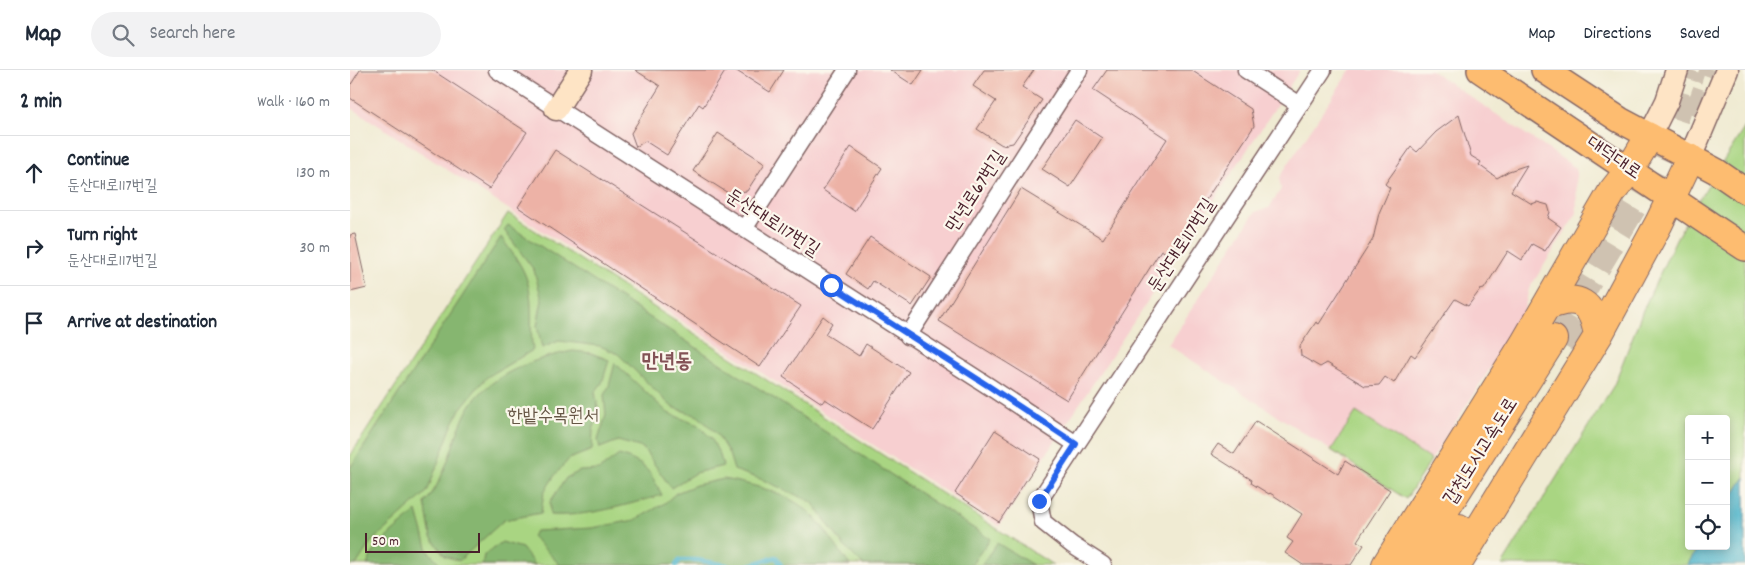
<!DOCTYPE html>
<html lang="en">
<head>
<meta charset="utf-8">
<style>
	body { margin:0; font-family:Dekko,"Poor Story",sans-serif; background:#f2f2f3; color:#1f2937 }
	.controls { position:absolute; right:15px; bottom:15px; display:grid; overflow:hidden; border-radius:5px; box-shadow:0 2px 8px #0003 }
	.controls button { width:45px; height:45px; display:grid; place-items:center; padding:0; border:0; border-bottom:1px solid #e0e1e3; background:#fff; color:#1f2937; font:25px sans-serif }
	.scale { position:absolute; left:15px; bottom:12px; width:115px; box-sizing:border-box; padding-left:5px; border:2px solid #4a1f2b; border-top:0; font-size:14px; line-height:18px; white-space:nowrap; color:#4a1f2b; -webkit-text-stroke:4px #fbf7ec; paint-order:stroke }
	.stop { position:absolute; width:15px; height:15px; margin:-11px; border:4px solid #2563eb; border-radius:50%; background:#fff }
	.stop.end { background:#2563eb; border-color:#fff; box-shadow:0 1px 5px #0008 }
	.list { margin:0; padding:0; list-style:none }
	h2 { display:flex; justify-content:space-between; align-items:center; height:65px; margin:0; padding:0 20px; font-size:21px }
	h2 small { font-size:16px; font-weight:400; color:#747a83 }
	.list li { display:grid; grid-template-columns:32px 1fr auto; gap:15px; align-items:center; box-sizing:border-box; height:75px; padding:0 20px; border-top:1px solid #e0e1e3 }
	.list b { display:block; font-size:19px; white-space:nowrap }
	.list p { margin:0; font-size:16px; white-space:nowrap; color:#747a83 }
	.list em { font-size:16px; font-style:normal; color:#747a83 }
	.icon { flex:none; width:28px; height:28px; fill:none; stroke:currentColor; stroke-width:2; stroke-linecap:round; stroke-linejoin:round }
	.map { position:relative; flex:none; width:1395px; height:495px; overflow:hidden }
	header { display:flex; align-items:center; gap:30px; box-sizing:border-box; height:70px; padding:0 25px; background:#fff; border-bottom:1px solid #e0e1e3 }
	header strong { font-size:24px }
	nav { display:flex; gap:28px; margin-inline-start:auto; font-size:18px }
	.search { width:350px; height:45px; background:#f2f2f3; display:flex; align-items:center; gap:12px; box-sizing:border-box; padding:0 18px; border-radius:28px; color:#747a83; font-size:19px }
	main { display:flex }
	aside { flex:1; background:#fff }
	.map>svg:first-child { display:block }
</style>
</head>
<body>
<header>
<strong>Map</strong>
<div class="search"><svg class="icon" aria-label="search" viewBox="0 0 24 24"><circle cx="10" cy="10" r="6"/><path d="M15 15l6 6"/></svg>Search here</div>
<nav><a>Map</a><a>Directions</a><a>Saved</a></nav>
</header>
<main>
<aside>
<h2>2 min<small>Walk · 160 m</small></h2>
<ul class="list">
<li><svg class="icon" aria-label="ahead" viewBox="0 0 24 24"><path d="M12 20V5M6 11l6-6 6 6"/></svg><div><b>Continue</b><p>둔산대로117번길</p></div><em>130 m</em></li>
<li><svg class="icon" aria-label="right" viewBox="0 0 24 24"><path d="M7 20v-9h11M14 6l5 5-5 5"/></svg><div><b>Turn right</b><p>둔산대로117번길</p></div><em>30 m</em></li>
<li><svg class="icon" aria-label="arrive" viewBox="0 0 24 24"><path d="M6 21V4h12l-3 4 3 4H6"/></svg><div><b>Arrive at destination</b></div></li>
</ul>
</aside>
<div class="map">
<svg width="1395" height="495" viewBox="0 0 1395 495">
	<rect width="100%" height="100%" fill="#fbf7ec"/>
	<filter id="ink" filterUnits="userSpaceOnUse"><feTurbulence type="fractalNoise" baseFrequency=".02" numOctaves="2"/><feDisplacementMap in="SourceGraphic" scale="10" xChannelSelector="R" yChannelSelector="G"/><feConvolveMatrix kernelMatrix="1 2 1 2 8 2 1 2 1" color-interpolation-filters="sRGB"/></filter>
	<filter id="wash" filterUnits="userSpaceOnUse"><feTurbulence type="fractalNoise" baseFrequency=".0096" numOctaves="4" result="noise"/><feDisplacementMap in="SourceGraphic" scale="20" xChannelSelector="R" yChannelSelector="G"/><feGaussianBlur stdDeviation="1.12" result="paint"/><feColorMatrix in="noise" values="0 0 0 0 0 0 0 0 0 0 0 0 0 0 0 0 0 1.4 0 .05"/><feComposite in="paint" operator="in"/></filter>
	<g filter="url(#wash)">
		<rect width="100%" height="100%" fill="#f0ebd3"/>
		<path fill="#f7cfd0" d="M0,0H950L649,456L0,37Z
			M1000,0H1081L1226,98L1227,143L1179,219L1172,249L1056,429L818,275L905,142L919,138L931,119L929,108Z"/>
		<path fill="#a9d582" stroke="#7a7a56" d="M1395,57V407L1376,436V349H1339V476H1349L1337,495H1152L1264,315L1293,240L1326,169L1341,142Z
			M158,143L703,495H0V386Z
			M1006,342L1081,390L1056,429L981,380Z"/>
		<path fill="#86b670" stroke="#686a4e" d="M158,155L640,469L621,495H513L494,476L462,432L413,410L384,400L379,384L367,364L348,346L322,337L268,284L250,276L209,271L192,278L187,256L192,230L184,200L154,160Z
			M151,167C161,182 174,196 178,214C184,235 179,258 183,280L137,307L123,323L110,339L101,358L77,422L21,472L6,495H0V398Z
			M223,281L241,283L259,290L252,313L245,322L249,343L243,360L242,380L219,389L205,405L194,422L191,443L154,450L109,491L95,486L81,467L75,433C92,412 98,390 107,364C111,354 116,341 122,333C144,303 188,287 223,281Z
			M265,293L318,343L348,355L361,368L370,385L373,396L345,403L321,418L293,378L268,371L250,378L248,370L256,345L254,325L259,316Z
			M269,385C297,394 299,400 312,425C276,435 238,447 200,445V432L216,408L230,401L249,400Z
			M374,409C404,415 440,423 462,445C476,459 488,480 500,495H210L182,466L186,461L242,458L285,450L315,433L326,423L346,415Z
			M67,441L78,481L92,495H17C26,471 49,458 67,441Z
			M152,472L172,478L185,495H132L134,485Z
			M647,473L683,495H631Z"/>
		<path fill="#4bb3ca" stroke="#4a697a" d="M1395,407V495H1337L1349,476H1376V436Z"/>
		<g fill="none" stroke-linecap="round" stroke-linejoin="round">
			<path stroke="#4bb3ca" stroke-width="4.5" d="M326,495L330,490H347L377,495
				M400,495L426,487L431,495"/>
		</g>
		<g id="blocks">
			<path fill="#edb2a6" d="M10,0H82L177,62L139,119L0,28V16Z
				M285,0H376L353,37L349,34L317,85L295,71L286,77L281,63L310,16Z
				M385,0H434L420,22Z
				M540,0H573L563,15Z
				M634,0H684L672,17L692,30L663,73L652,75L627,59L646,31L623,16Z
				M757,0H841L901,39L904,56L820,185L811,180L717,330L589,251L671,119L753,169L817,69L743,20Z
				M1109,45L1121,86L1131,92L1129,95L1147,108L1159,101L1177,95L1161,121L1182,134L1187,132L1198,135L1200,142L1198,148L1211,157L1195,181L1182,174L1172,190L1158,181L1134,219L1130,220L1118,236L1105,229L1065,287L1061,284L1044,313L1035,307L1029,315L1015,316L977,293L970,297L951,286L950,276L966,252L969,254L1023,169L1029,143L1040,118L1035,114L1061,77L1067,82L1086,62Z
				M725,50L752,68L720,117L692,99Z
				M368,63L415,93L397,121L378,123L343,101Z
				M501,77L532,98L504,141L473,120Z
				M205,80L451,236L410,297L168,137Z
				M5,164L17,218L0,222V165Z
				M520,167L581,207L562,236L523,211L518,219L496,204Z
				M473,246L482,253L475,264L509,286L516,274L559,302L522,359L475,329L472,333L433,307Z
				M906,351L988,404L995,391L1040,420L1007,471L1014,475L1001,495H953L935,483L943,472L937,468L952,444L920,423L919,424L901,413L902,410L861,384L868,374L884,384Z
				M645,360L690,389L649,452L605,423Z"/>
		</g>
	</g>
	<g filter="url(#ink)">
		<use href="#blocks" fill-opacity="0" stroke="#846666" stroke-width="1"/>
		<g fill="none" stroke-linecap="round" stroke-linejoin="round">
			<path stroke="#cfc2b1" stroke-width="28" stroke-dasharray="28 14" stroke-linecap="butt" d="M1347,47L1364,0
				M1203,269L1300,108L1323,54L1341,0
				M1222,281L1253,231"/>
			<g stroke="#846666" stroke-width="19">
				<path id="street" d="M147,0L640,317L726,374
					M896,0L950,35
					M394,159L497,0
					M558,266L729,0
					M753,495L722,475L693,452L689,431L973,0"/>
			</g>
			<g stroke="#846666" stroke-width="25">
				<path id="secondary" d="M206,39L231,0
					M1299,67L1317,31L1327,0
					M1340,88L1377,0"/>
			</g>
			<g stroke="#846666" stroke-width="28">
				<path id="primary" d="M1130,0L1395,178
					M1194,0L1270,50L1366,101L1395,121"/>
			</g>
			<g stroke="#846666" stroke-width="30">
				<path id="highway" d="M1197,236C1229,223 1243,233 1248,266
					M1036,495L1174,274L1262,122L1280,99L1299,67
					M1060,495L1203,269
					M1085,495L1109,458
					M1107,495L1248,266L1309,153L1340,88"/>
			</g>
			<use href="#street" stroke="#fff" stroke-width="16"/>
			<use href="#secondary" stroke="#fee4c5" stroke-width="22"/>
			<use href="#primary" stroke="#fdbc6f" stroke-width="25"/>
			<use href="#highway" stroke="#fdbc6f" stroke-width="28"/>
		</g>
	</g>
	<g fill="none" stroke-linecap="round" stroke-linejoin="round" filter="url(#ink)">
		<path stroke="#2563eb" stroke-width="6" d="M481,215L640,317L726,374L689,431"/>
	</g>
	<g text-anchor="middle" dominant-baseline="central" stroke-width="4.5" stroke-linejoin="round" paint-order="stroke">
		<g font-size="19" fill="#4a1f2b" stroke="#fbf7ec">
			<text transform="translate(1263 89) rotate(34)">대덕대로</text>
			<text transform="translate(627 122) rotate(-57)">만년로67번길</text>
			<text transform="translate(422 154) rotate(33)">둔산대로117번길</text>
			<text transform="translate(833 176) rotate(-57)">둔산대로117번길</text>
			<text transform="translate(1132 382) rotate(-58)">갑천도시고속도로</text>
		</g>
		<g font-size="19" fill="#665645" stroke="#fbf7ec">
			<text x="203" y="347">한밭수목원서</text>
		</g>
		<g font-size="21" font-weight="bold" fill="#835256" stroke="#fbf7ec">
			<text x="317" y="293">만년동</text>
		</g>
	</g>
</svg>
<div class="controls">
<button>+</button>
<button>−</button>
<button><svg class="icon" aria-label="locate" viewBox="0 0 24 24"><circle cx="12" cy="12" r="6"/><path d="M12 2v4M12 18v4M2 12h4M18 12h4"/></svg></button>
</div>
<div class="scale">50 m</div>
<div class="stop" style="left:481px;top:215px"></div>
<div class="stop end" style="left:689px;top:431px"></div>
</div>
</main>
</body>
</html>
